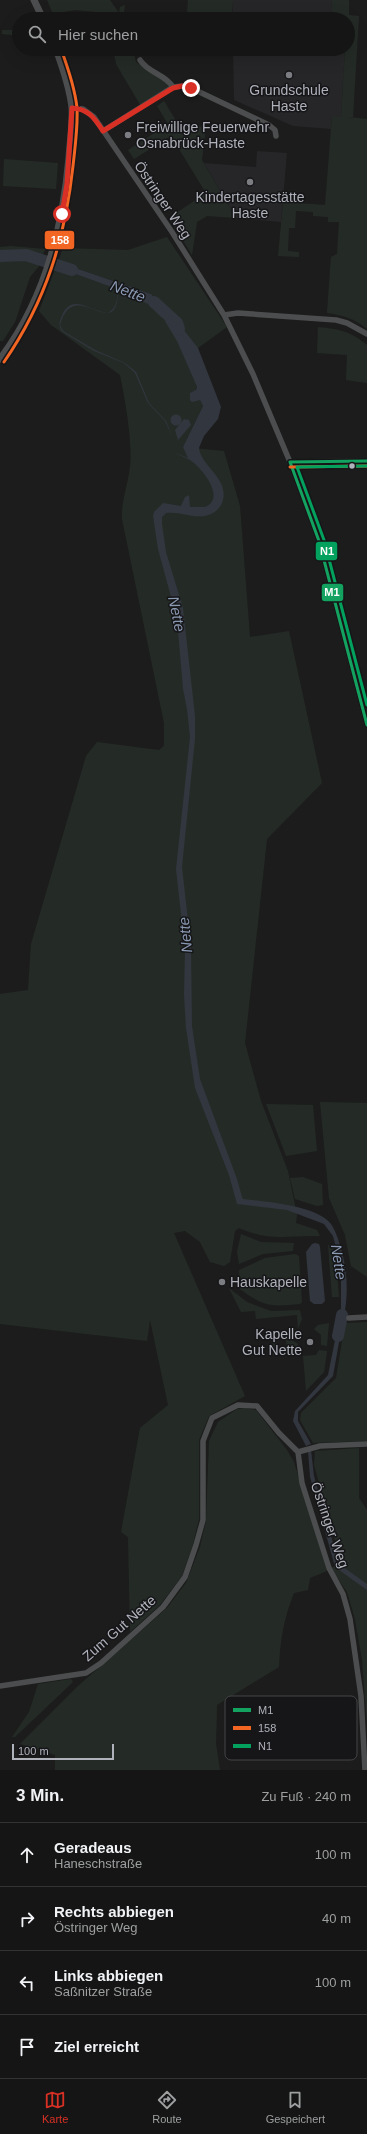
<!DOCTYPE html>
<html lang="de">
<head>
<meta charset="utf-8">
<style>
	body { margin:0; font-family:Arial,sans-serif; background:#222; color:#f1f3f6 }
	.scale { position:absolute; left:12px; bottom:10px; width:102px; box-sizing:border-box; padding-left:4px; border:2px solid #afb1bb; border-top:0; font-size:11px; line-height:14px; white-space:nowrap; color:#afb1bb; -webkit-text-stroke:3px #161618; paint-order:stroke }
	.stop { position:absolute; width:12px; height:12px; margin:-9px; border:3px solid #d93025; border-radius:50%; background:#fff }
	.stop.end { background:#d93025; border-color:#fff; box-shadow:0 1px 4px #0008 }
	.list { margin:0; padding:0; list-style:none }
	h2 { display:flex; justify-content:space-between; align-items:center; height:52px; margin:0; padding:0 16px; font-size:17px }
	h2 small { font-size:13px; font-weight:400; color:#9d9fa0 }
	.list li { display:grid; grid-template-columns:26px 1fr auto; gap:12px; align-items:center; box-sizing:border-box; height:64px; padding:0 16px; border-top:1px solid #343434 }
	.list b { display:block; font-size:15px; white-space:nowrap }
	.list p { margin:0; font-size:13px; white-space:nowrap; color:#9d9fa0 }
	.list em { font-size:13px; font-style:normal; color:#9d9fa0 }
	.icon { flex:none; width:22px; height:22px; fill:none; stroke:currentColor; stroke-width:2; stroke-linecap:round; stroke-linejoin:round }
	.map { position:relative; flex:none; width:367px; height:1770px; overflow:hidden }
	.search { position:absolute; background:#151515; box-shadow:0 4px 16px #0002; left:12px; right:12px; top:12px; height:44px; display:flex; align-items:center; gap:10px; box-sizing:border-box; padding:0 14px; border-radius:22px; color:#9d9fa0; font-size:15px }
	.sheet { height:308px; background:#151515 }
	nav { display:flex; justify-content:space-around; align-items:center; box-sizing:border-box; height:56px; border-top:1px solid #343434; background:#151515; font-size:11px; color:#9d9fa0 }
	nav a { display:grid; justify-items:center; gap:2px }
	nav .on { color:#d93025 }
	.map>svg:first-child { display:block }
</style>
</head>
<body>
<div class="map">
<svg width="367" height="1770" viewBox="0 0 367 1770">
	<rect width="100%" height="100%" fill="#1c1c1c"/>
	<path fill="#262628" d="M233,0H332L331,19H233Z
		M233,49H345L341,117H332L331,129L293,126L234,100Z
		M257,151L287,153L281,222L236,218L204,163L256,167Z"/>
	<path fill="#242b26" d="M47,0H110L119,13L120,7L125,5L123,19H101L96,12L75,10L53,14Z
		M188,0H233L232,18L187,13Z
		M332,0H349V15L359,16L353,117H348L367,119V329C355,319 343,315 327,313L331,257L337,254L339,222H328V217L313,216V212L296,211L295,228H289L288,251L299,252V257L278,256L283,202L325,205L332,116L341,117L345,49H348V19H331Z
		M2,30H19V36L2,34Z
		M113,49H133L136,62L173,87L142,108L116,64Z
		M164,101L178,124L206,127L202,160L236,218L207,216L197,222L192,255L169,218L206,193L171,136L134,159L128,150L168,124L157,106Z
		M4,159L58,163L56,189L3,186Z
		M167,237L227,327L198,348L182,352L197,387L195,392V400H200L203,406L183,447L224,451L240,506L250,637L289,631L322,783L267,839L245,1043L261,1101L288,1171L297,1215L296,1223L317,1230L320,1236C287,1235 271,1242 239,1228L235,1231L230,1262L224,1266L210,1262L200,1242L185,1231L174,1233L245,1396L209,1416L199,1440V1519L193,1544L182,1576L160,1605L130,1632L128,1537L121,1532L140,1428L168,1405L150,1320L147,1341L0,1324V994L28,990L31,944L86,756L97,742L159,750L164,746V723L122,519C121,501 128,485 130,467C133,443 125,399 120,375L51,325L39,311L56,267L123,291L141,299L151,294L58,262L63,248L128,250Z
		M11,246L45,249L40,265L30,277L15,322L3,341H0V247Z
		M318,327C339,329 350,331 367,345V383L346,380L347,355L317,353Z
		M320,1102L367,1103V1277L351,1266L345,1235L329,1198Z
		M266,1104L313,1105L317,1151L286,1156Z
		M303,1177L322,1184L323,1205L317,1206L295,1199L290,1178Z
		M241,1234L261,1242L294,1243L293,1251L263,1254L239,1264L237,1252Z
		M335,1244L339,1297H332L328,1245Z
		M295,1254L299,1256L302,1302L300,1304C271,1307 264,1307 240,1289L239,1270L265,1258Z
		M229,1288L247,1302L271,1311L300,1310L302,1319L298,1329L297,1315L256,1319L255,1311L241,1312Z
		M367,1322V1441L313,1443L300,1420L301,1413L336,1378L345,1323Z
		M329,1323L327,1346L321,1345V1335L314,1329L318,1325Z
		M272,1339H276L277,1355H273Z
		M286,1340H292L298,1344L299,1353L287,1354Z
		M319,1350L327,1351L324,1372L306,1391L303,1356L316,1355Z
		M245,1408L256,1410L287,1450L294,1462L327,1571L310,1578L308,1590L294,1593C284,1618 280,1640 279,1667L217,1705L216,1744L220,1770H55V1755L20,1744L78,1686L167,1608L186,1583L200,1547L206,1521L209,1441L218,1422L237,1409Z
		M359,1448V1498L367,1510V1725L362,1660L355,1619L347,1592L331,1568L341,1563L314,1465L315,1451Z
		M71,1679L73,1682L15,1737H12L29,1712L38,1684Z"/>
	<path fill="#32363f" d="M0,251H21L43,257L40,263L19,258L0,262Z
		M58,262L151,294L166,312L161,317L150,305L118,289C118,348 74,273 60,325L63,331L95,350L125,363L136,372L149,403L166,421L173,438V452L188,458L183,447L203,406L200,400L192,402L190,400V393L196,390L197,387L177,341L165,321L172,315L198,348L221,407L218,419L204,436L199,448C201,467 231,479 222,503C219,510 213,514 205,516C192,518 179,511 166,513L162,517V524L166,552L183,608L195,716V739L182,867L191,948L192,1026L200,1079L237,1179L242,1197L243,1199C266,1202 316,1205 331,1224C337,1233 340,1245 343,1256C347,1274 348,1291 345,1310H341V1266L333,1236L324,1224L287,1210L237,1204L229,1175L195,1088L186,1028L184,995L185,950L176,869L190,737L187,709L183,689L177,619L158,549L153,516L154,512L163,503L181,506L185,497L189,495L190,507H205C227,498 201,467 190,460C185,457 178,455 173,452V438L165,421L148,403L135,373L124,363L94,351L63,332C60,329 59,326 60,321C70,289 89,312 108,313C117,308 118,298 117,289L56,267Z
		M170.5 420a5.5 5.5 0 1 1 11 0a5.5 5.5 0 1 1-11 0Z
		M184,419L189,420L191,425L178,440L175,430Z
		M315,1243L319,1244L320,1247L325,1301L322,1304H314L310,1301L306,1252L312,1244Z
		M339,1320H343L333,1376L298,1412V1421L311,1444L306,1446L293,1421L295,1411L328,1375Z
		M311,1450L314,1476L339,1564L367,1584V1590L335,1567L310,1477L308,1451Z"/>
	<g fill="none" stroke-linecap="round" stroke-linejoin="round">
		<path stroke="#32363f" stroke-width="12" d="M0,256L26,255L72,270
			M154,302L177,323L179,329
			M338,1336L342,1315"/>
		<path stroke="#4c4d4e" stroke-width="5.5" d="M140,60C148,73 165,74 173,87
			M72,108L83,109L94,117L172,232L224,315L253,374L290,462L319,541L367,725
			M103,131L173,87L183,86L191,88L269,125L275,130L276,136
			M224,315L238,313L336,320L347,323L367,334
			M290,462L367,461
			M349,1318L367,1317
			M298,1452L302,1483L329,1568L343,1594L350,1619L361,1696L365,1770
			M298,1452L320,1446L367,1444
			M0,1686L86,1673L101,1663L163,1607L185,1577L196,1545L203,1520V1441L212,1418L238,1405L257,1406L279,1433L298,1452"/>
		<path stroke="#4c4d4e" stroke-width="7" d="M34,0L43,19
			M0,359C45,300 63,229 69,157C70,141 73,124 72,108C70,88 63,68 56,49"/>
		<g stroke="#161618" stroke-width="6">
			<path id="bus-1" d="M290,462L319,541L367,725
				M290,462L367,461"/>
		</g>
		<g stroke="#161618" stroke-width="6">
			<path id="bus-2" d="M4,362C46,301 65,239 73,166C75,147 78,127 77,108C75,88 68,68 61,49
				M290,467L367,466"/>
		</g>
		<g stroke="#161618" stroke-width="6">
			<path id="bus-3" d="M367,466L297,467L324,540L367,705"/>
		</g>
		<use href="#bus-1" stroke="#13a25f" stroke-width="3"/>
		<use href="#bus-2" stroke="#f26522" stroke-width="3"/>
		<use href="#bus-3" stroke="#03a15e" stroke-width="3"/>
	</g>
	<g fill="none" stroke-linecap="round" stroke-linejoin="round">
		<path stroke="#d93025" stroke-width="5" d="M62,214L67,184L72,108C88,109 94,117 103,131L173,88L182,86L191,88"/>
	</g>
	<g fill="#7c7d83" stroke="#161618" stroke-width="1.5">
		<circle cx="289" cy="75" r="4"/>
		<circle cx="128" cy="135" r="4"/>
		<circle cx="250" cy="182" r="4"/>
		<circle cx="222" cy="1282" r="4"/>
		<circle cx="310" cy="1342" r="4"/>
	</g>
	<circle fill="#afb1bb" stroke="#161618" stroke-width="1.5" cx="352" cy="466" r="3.5"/>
	<g text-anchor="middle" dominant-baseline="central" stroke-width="3" stroke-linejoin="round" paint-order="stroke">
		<g font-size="14" fill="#afb1bb" stroke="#161618">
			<text x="289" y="90">Grundschule<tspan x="289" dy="16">Haste</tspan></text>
			<text x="136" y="127" text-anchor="start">Freiwillige Feuerwehr<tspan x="136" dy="16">Osnabrück-Haste</tspan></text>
			<text x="250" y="197">Kindertagesstätte<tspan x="250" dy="16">Haste</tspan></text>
			<text x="230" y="1282" text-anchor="start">Hauskapelle</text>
			<text x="302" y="1334" text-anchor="end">Kapelle<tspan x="302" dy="16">Gut Nette</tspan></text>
		</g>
		<g font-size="14" fill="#afb1bb" stroke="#161618">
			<text transform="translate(163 200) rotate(56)">Östringer Weg</text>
			<text transform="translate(330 1525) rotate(71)">Östringer Weg</text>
			<text transform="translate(119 1628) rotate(-41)">Zum Gut Nette</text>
		</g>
		<g font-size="15" font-style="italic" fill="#8a99b2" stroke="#161618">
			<text transform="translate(128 291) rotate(21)">Nette</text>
			<text transform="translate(177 614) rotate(78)">Nette</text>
			<text transform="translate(185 935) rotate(-96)">Nette</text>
			<text transform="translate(339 1262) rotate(81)">Nette</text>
		</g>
	</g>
	<rect x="225" y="1696" width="132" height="64" rx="6" fill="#161618" stroke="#444449" stroke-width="1"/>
	<rect x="233" y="1708" width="18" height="4" fill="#13a25f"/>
	<rect x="233" y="1726" width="18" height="4" fill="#f26522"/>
	<rect x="233" y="1744" width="18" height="4" fill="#03a15e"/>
	<g font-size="11" fill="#afb1bb">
		<text x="258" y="1714">M1</text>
		<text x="258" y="1732">158</text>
		<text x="258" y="1750">N1</text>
	</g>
	<g stroke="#161618" stroke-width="1.5">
		<rect x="44" y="230" width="31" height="20" rx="4" fill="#f26522"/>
		<rect x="315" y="541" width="23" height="20" rx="4" fill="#03a15e"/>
		<rect x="321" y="583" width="23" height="19" rx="4" fill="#13a25f"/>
	</g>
	<g font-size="11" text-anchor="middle" font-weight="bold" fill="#fff">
		<text x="60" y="244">158</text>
		<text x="327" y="555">N1</text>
		<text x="332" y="596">M1</text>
	</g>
</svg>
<div class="scale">100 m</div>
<div class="stop" style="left:62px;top:214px"></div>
<div class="stop end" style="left:191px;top:88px"></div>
<div class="search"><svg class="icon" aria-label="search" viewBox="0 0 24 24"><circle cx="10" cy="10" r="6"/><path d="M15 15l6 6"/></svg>Hier suchen</div>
</div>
<section class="sheet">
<h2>3 Min.<small>Zu Fuß · 240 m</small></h2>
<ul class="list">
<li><svg class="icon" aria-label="ahead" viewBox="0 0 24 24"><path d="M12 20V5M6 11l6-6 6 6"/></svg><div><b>Geradeaus</b><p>Haneschstraße</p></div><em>100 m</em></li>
<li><svg class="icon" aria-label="right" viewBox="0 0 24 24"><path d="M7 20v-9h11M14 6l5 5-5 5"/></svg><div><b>Rechts abbiegen</b><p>Östringer Weg</p></div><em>40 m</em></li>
<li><svg class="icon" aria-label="left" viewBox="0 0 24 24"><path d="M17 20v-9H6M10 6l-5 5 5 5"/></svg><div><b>Links abbiegen</b><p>Saßnitzer Straße</p></div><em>100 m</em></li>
<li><svg class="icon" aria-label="arrive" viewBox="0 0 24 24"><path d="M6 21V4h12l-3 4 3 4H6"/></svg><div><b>Ziel erreicht</b></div></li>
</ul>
</section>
<nav>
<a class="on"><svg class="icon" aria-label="map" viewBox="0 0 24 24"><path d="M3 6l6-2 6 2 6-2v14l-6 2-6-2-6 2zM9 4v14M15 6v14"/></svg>Karte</a>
<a><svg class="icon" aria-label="directions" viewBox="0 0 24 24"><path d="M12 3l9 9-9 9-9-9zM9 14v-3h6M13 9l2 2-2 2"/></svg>Route</a>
<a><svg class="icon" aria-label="saved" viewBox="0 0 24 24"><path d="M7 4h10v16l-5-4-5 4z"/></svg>Gespeichert</a>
</nav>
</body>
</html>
